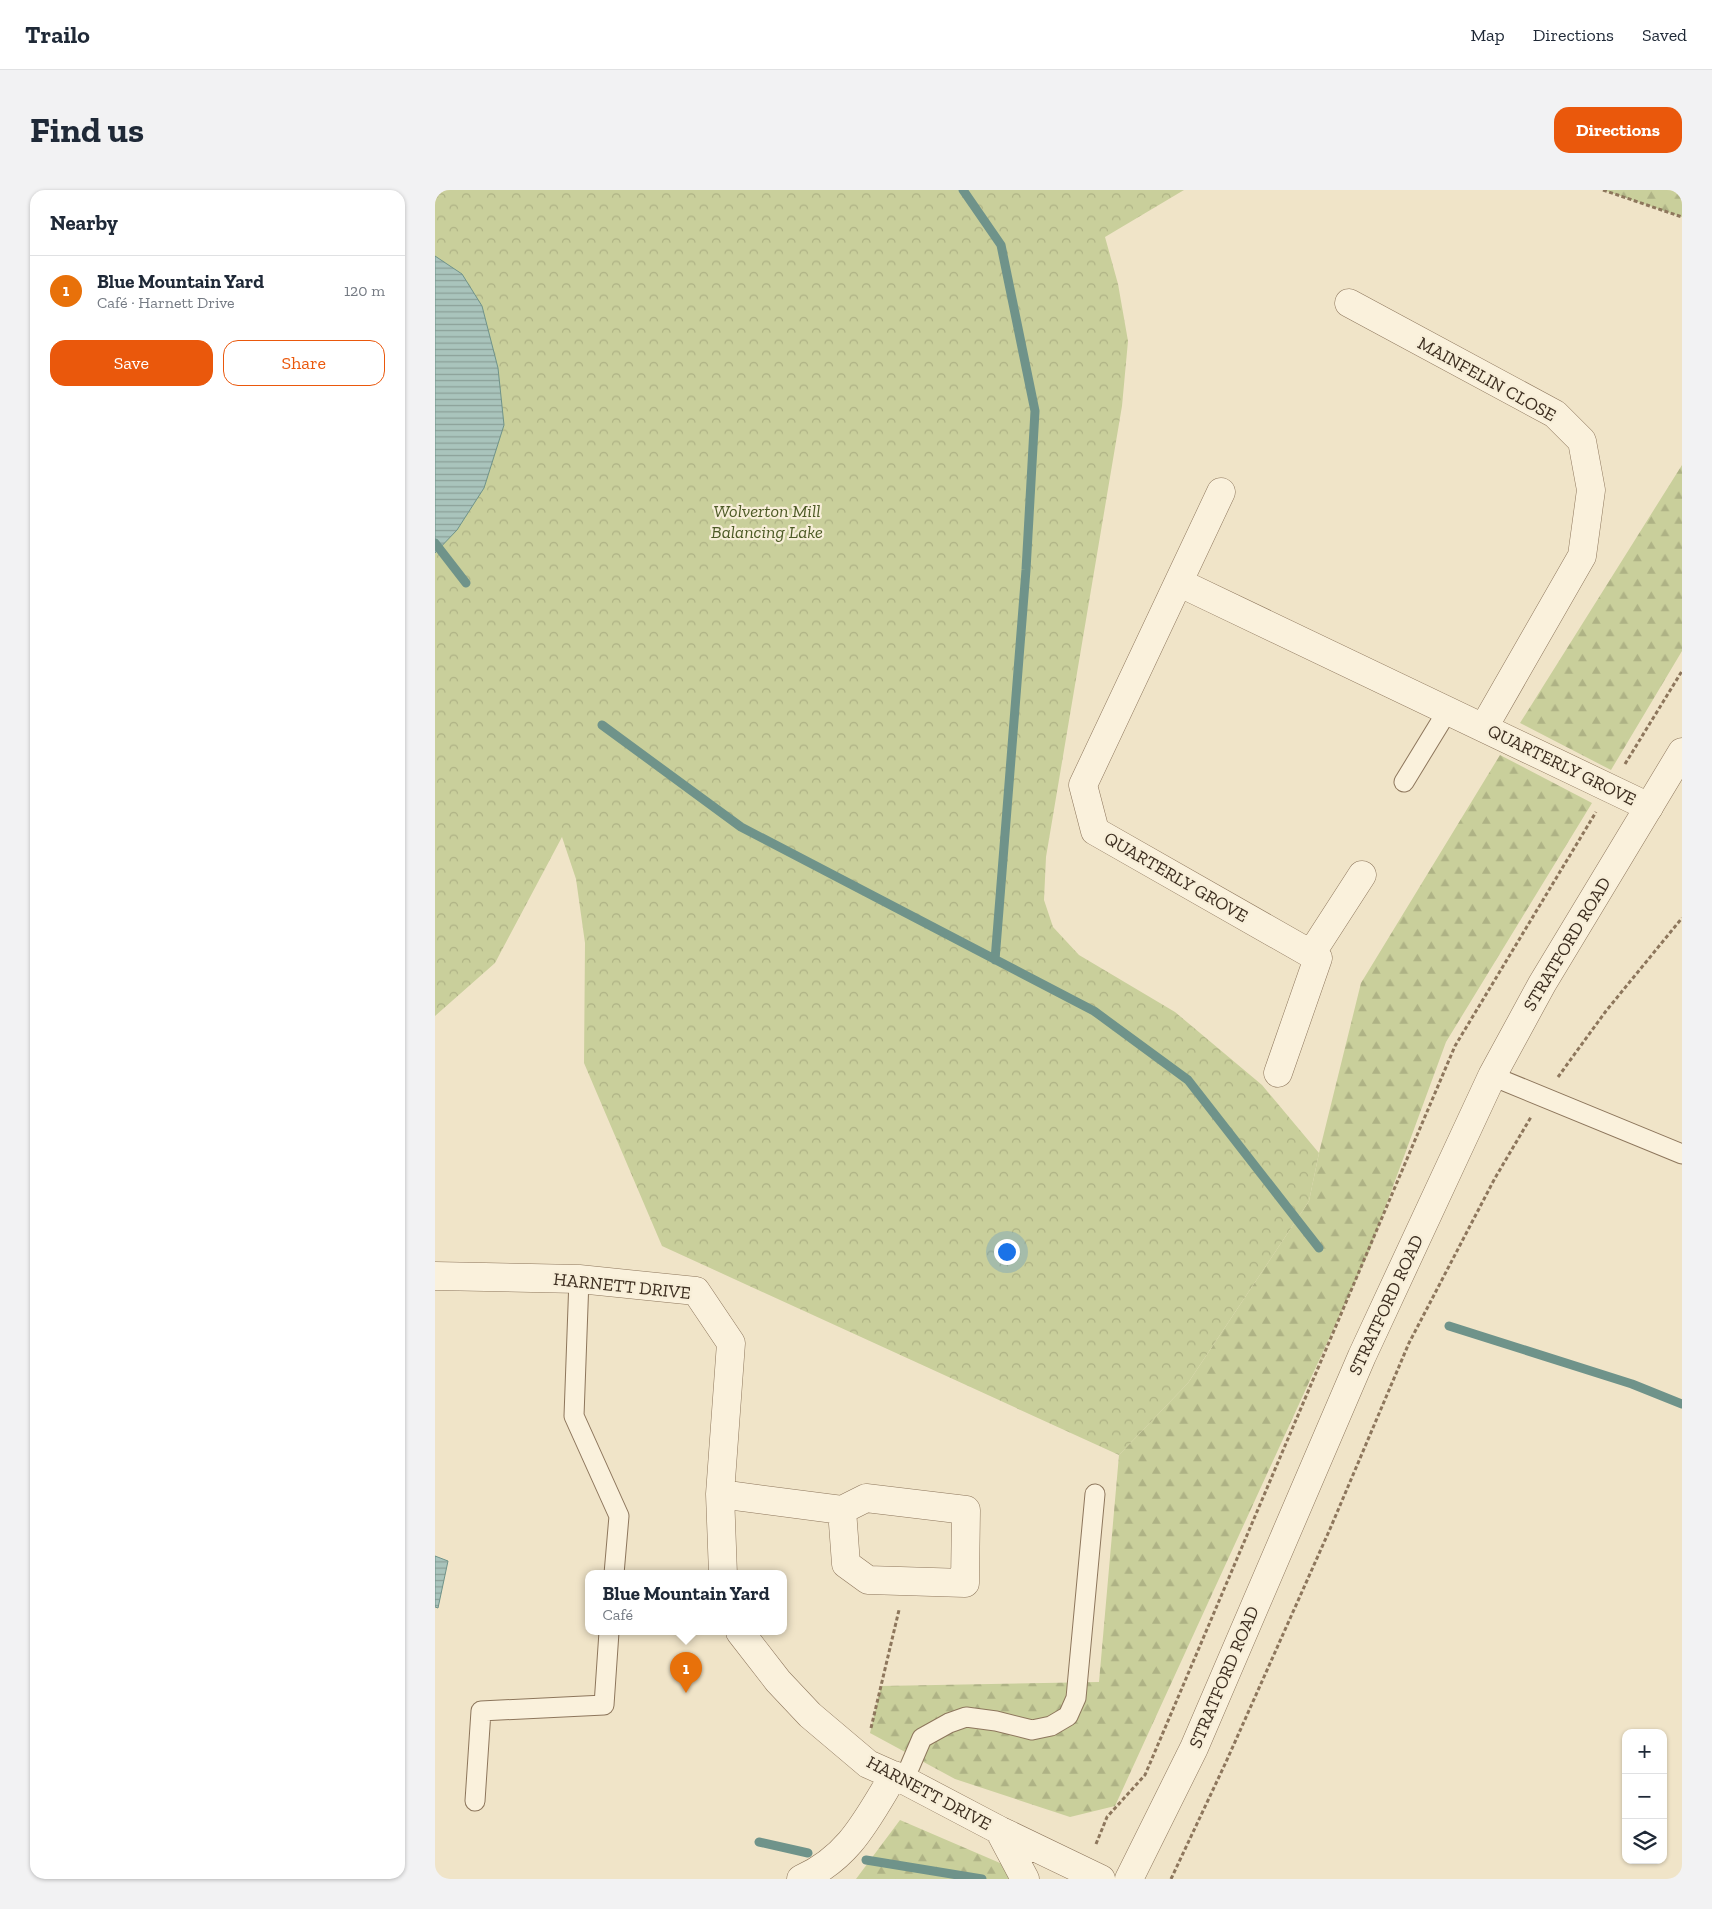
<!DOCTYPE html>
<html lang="en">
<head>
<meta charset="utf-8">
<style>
	body { margin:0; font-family:"Zilla Slab",serif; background:#f2f2f3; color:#1f2937 }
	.controls { position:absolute; right:15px; bottom:15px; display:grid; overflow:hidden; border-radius:10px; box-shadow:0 1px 4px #0004 }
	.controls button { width:45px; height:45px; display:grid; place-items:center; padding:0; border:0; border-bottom:1px solid #e0e1e3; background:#fff; color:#1f2937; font:25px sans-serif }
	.you { position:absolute; left:571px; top:1061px; width:18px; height:18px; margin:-12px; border:4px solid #fff; border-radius:50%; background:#1a73e8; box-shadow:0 0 0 8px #1a73e833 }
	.badge { display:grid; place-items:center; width:32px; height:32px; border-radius:50%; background:#ea580c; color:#fff; font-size:16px; font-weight:700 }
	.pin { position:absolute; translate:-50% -41px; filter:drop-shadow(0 1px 2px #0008) }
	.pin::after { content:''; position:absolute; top:26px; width:18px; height:15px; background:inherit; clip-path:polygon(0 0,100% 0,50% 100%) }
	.popup { position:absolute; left:150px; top:1380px; width:202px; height:65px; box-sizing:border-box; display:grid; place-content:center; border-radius:10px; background:#fff; filter:drop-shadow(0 1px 4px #0005); font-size:16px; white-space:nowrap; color:#747a83 }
	.popup b { font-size:19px; color:#1f2937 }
	.popup::after { content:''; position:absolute; left:50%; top:100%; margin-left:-10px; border:10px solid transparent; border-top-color:#fff }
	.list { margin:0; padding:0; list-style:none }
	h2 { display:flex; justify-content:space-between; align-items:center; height:65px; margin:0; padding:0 20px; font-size:21px }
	h2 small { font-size:16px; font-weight:400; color:#747a83 }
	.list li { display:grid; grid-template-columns:32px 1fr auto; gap:15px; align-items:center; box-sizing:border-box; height:70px; padding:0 20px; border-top:1px solid #e0e1e3 }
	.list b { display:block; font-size:19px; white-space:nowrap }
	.list p { margin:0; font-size:16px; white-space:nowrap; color:#747a83 }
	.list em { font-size:16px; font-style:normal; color:#747a83 }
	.actions { display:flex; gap:10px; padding:15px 20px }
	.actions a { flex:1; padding:11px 0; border:1px solid #ea580c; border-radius:15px; text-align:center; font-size:18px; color:#ea580c }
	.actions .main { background:#ea580c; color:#fff }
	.icon { flex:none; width:28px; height:28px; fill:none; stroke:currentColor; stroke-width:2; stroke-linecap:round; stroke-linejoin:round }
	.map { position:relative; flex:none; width:1247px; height:1689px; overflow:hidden; border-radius:15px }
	header { display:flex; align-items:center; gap:30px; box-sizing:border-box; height:70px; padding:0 25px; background:#fff; border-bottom:1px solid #e0e1e3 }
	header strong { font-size:24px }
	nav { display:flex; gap:28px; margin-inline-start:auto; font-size:18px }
	.intro { display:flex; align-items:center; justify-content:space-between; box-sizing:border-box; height:120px; padding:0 30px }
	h1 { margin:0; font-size:35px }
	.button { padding:12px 22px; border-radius:15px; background:#ea580c; color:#fff; font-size:18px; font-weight:700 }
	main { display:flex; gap:30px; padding:0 30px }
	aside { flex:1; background:#fff; border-radius:15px; box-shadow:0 1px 4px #0004 }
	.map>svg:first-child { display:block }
</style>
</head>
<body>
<header>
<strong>Trailo</strong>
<nav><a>Map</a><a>Directions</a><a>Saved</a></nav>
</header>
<div class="intro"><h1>Find us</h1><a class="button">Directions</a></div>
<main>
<aside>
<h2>Nearby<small></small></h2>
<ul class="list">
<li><span class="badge" style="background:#e8710a">1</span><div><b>Blue Mountain Yard</b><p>Café · Harnett Drive</p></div><em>120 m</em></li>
</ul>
<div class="actions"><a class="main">Save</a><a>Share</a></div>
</aside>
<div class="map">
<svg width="1247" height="1689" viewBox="0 0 1247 1689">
	<defs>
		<pattern id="forest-firs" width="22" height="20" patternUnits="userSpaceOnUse" patternTransform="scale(1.25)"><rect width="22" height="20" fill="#c9cf9b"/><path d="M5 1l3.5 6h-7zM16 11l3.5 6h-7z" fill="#aeb285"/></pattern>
		<pattern id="park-crowns" width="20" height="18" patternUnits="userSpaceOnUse" patternTransform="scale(1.25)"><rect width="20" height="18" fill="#c9cf9b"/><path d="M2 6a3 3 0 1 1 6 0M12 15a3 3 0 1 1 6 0" fill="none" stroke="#aeb285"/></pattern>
		<pattern id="water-rules" width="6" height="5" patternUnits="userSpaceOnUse" patternTransform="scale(1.25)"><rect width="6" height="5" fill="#a9c4bc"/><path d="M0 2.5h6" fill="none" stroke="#8ba098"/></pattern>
	</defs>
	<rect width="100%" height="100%" fill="#f0e4c8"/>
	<path fill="url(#forest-firs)" d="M1168,0H1247V27Z
		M1247,275V461L1176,580L1085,533Z
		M1065,565L1157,613L1011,852L935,1059L680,1616L635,1627L520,1589L435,1543L446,1496L664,1492L684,1265L753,1193L874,1011L884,963L926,793Z
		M465,1630L602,1689H421Z"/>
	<path fill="url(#park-crowns)" d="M0,0H749L670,47L683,94L693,151L687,216L611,667L609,710L618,737L644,765L740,822L827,895L884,963L874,1011L753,1193L684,1265L227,1056L149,873L150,753L141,689L127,647L60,773L0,826Z"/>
	<path fill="url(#water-rules)" stroke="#6f938a" d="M0,66L27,84L47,116L63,178L69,235L49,298L22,340L0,363Z
		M0,1366L13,1371L3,1418L0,1417Z"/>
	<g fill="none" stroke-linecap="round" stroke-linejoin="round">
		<path stroke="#6f938a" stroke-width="9" d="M528,0L566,55L600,221L591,380L560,770
			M0,353L31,393
			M167,535L306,637L659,821L753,890L884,1058
			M1014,1136L1197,1194L1247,1214
			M324,1652L373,1663
			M431,1670L547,1689"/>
		<g stroke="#8d765c" stroke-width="21">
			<path id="service" d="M969,592L1013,520
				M1057,886L1247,964
				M144,1089L139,1226L184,1326L179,1384
				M469,1590L487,1548L514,1533L531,1527L561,1531L597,1540L616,1536L633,1526L641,1508L660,1304
				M40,1611L46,1521L169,1515L174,1442"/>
		</g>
		<g stroke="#8d765c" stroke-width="29">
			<path id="minor" d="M914,113L1120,224L1147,251L1156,300L1147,366L1049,537
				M786,302L648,595L660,641L883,768L843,883
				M745,393L1214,617
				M876,764L927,685
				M0,1086L144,1089L261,1101L296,1153L285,1304L288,1384
				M285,1304L407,1320L431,1308L531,1320L530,1393L433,1390L411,1374L407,1320
				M305,1442L343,1491L375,1525L433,1574L469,1590L564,1640L666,1689
				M564,1640L590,1689
				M366,1689C415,1667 432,1629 459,1585"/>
		</g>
		<g stroke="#8d765c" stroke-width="29">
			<path id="tertiary" d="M694,1689L759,1558L927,1166L1057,886L1107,794L1247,562"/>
		</g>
		<path stroke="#8d765c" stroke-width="3" stroke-dasharray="4 2.5" stroke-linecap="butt" d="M1168,0L1247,27
			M1190,574L1247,481
			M1123,887L1171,821L1247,728
			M436,1538L464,1420
			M661,1654L672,1627L710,1585L1020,856L1161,622
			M736,1689L791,1572L895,1339L974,1153L1060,988L1096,927"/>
		<use href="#service" stroke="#faf1dc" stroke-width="19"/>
		<use href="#minor" stroke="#faf1dc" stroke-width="28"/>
		<use href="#tertiary" stroke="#faf1dc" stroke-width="28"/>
	</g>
	<g text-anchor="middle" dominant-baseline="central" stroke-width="4.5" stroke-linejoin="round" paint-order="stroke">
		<g font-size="18" fill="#3d2e20" stroke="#f7eed8">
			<text transform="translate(1052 189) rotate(29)">MAINFELIN CLOSE</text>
			<text transform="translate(1127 575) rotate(26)">QUARTERLY GROVE</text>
			<text transform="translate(741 687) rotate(30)">QUARTERLY GROVE</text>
			<text transform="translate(1132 754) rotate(-59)">STRATFORD ROAD</text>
			<text transform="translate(187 1096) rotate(6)">HARNETT DRIVE</text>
			<text transform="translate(951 1115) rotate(-65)">STRATFORD ROAD</text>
			<text transform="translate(789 1487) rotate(-67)">STRATFORD ROAD</text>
			<text transform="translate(494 1603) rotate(28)">HARNETT DRIVE</text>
		</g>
		<g font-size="18" font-style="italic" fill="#4d5a26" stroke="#f7eed8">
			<text x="332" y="321">Wolverton Mill<tspan x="332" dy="21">Balancing Lake</tspan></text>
		</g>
	</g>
</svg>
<div class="controls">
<button>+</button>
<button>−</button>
<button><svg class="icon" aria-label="layers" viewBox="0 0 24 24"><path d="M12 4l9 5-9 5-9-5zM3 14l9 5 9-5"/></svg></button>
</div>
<div class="you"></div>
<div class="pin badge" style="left:251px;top:1503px;background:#e8710a">1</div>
<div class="popup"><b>Blue Mountain Yard</b>Café</div>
</div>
</main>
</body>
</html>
